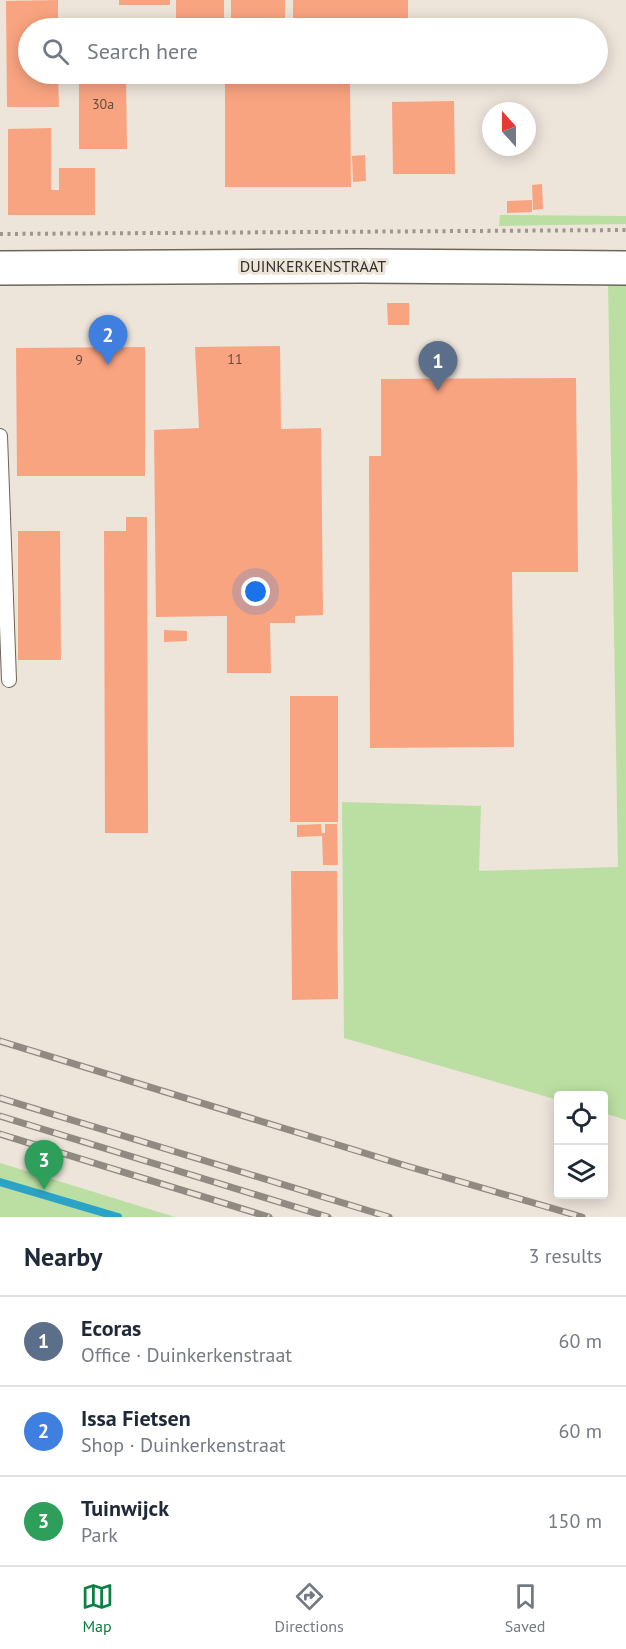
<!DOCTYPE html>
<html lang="en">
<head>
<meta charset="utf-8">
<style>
	body { margin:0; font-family:"PT Sans",sans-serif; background:#f2f2f3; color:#1f2937 }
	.controls { position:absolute; right:18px; bottom:18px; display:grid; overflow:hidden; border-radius:6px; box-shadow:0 3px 15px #0003 }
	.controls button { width:54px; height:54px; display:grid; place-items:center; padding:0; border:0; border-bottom:2px solid #e0e1e3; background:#fff; color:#1f2937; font:30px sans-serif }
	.compass { position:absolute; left:482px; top:102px; width:54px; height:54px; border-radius:50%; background:#fff; box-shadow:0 3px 15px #0003; rotate:339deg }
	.you { position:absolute; left:256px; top:592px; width:21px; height:21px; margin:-15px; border:4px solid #fff; border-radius:50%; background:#1a73e8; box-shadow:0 0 0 9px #1a73e833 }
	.badge { display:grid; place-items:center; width:39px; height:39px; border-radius:50%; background:#0b8043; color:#fff; font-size:20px; font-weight:700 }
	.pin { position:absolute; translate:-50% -50px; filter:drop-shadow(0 2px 3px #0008) }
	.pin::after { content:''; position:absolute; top:32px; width:21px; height:18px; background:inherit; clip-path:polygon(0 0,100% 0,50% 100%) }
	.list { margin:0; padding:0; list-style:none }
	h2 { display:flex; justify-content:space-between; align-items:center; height:78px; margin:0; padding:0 24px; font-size:26px }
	h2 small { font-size:20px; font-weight:400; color:#747a83 }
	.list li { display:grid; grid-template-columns:39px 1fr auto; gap:18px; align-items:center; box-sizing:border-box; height:90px; padding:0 24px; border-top:2px solid #e0e1e3 }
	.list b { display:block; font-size:22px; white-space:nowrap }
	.list p { margin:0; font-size:20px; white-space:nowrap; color:#747a83 }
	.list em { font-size:20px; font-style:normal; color:#747a83 }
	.icon { flex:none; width:33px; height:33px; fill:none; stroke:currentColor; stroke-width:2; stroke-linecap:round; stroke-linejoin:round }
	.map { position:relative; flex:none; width:626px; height:1217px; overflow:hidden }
	.search { position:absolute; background:#fff; box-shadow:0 3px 15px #0003; left:18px; right:18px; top:18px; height:66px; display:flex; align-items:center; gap:15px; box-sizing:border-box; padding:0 21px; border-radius:33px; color:#747a83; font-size:22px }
	.sheet { height:348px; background:#fff }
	nav { display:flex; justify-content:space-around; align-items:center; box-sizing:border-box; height:84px; border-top:2px solid #e0e1e3; background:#fff; font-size:16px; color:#747a83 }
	nav a { display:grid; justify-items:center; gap:3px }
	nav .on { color:#0b8043 }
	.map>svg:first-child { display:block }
</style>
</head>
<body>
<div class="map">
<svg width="626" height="1217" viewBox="0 0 626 1217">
	<rect width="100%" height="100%" fill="#ede4da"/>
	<path fill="#bbdfa3" d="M500,215L626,216V224L499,226Z
		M608,283L626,284V1120L604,1113V1096H558V1100L344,1038L342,802L481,806L479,871L618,867Z
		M0,1163L175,1217H0Z"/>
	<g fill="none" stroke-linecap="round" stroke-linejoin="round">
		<path stroke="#2ba3c6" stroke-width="8" d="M0,1182L118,1217"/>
	</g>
	<path fill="#f9a481" d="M58,0V28H28V74H58L59,107H7L6,1Z
		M119,0H170V5H119Z
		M176,0H224V28H176Z
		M231,0H285V28H231Z
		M293,0H408V28H293Z
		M79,74H126L127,149H79Z
		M350,83L351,187H225V84Z
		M454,101L455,174H393L392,102Z
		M51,128V190H59V168H95V215H8V129Z
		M365,155L366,181L353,182L352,156Z
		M542,184L543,209L533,210L532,185Z
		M532,200V212L507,213V201Z
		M387,303H409V325H388Z
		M280,346L281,429L321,428L323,615L295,616V623H270L271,673H227V616L156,617L154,430L199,428L195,347Z
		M145,347V476H17L16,348Z
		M576,378L578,572H512L514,747L370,748L369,456H381V379Z
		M126,517H147L148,833H105L104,531H126Z
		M18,531H60L61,660H18Z
		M164,630L187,631V641L164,642Z
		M290,696H338V822H290Z
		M321,824L322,836L297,837V825Z
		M325,824H337L338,865H323L322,833H325Z
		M291,871H337L338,999L292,1000Z"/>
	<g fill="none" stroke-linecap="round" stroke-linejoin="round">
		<g stroke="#6c655c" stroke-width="16">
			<path id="lane" d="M0,436L9,680"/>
		</g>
		<g stroke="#6c655c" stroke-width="36">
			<path id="secondary" d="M0,268L361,266L626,268"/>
		</g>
		<path stroke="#9c968e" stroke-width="4" stroke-dasharray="3 4.5" stroke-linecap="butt" d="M0,234L626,230"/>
		<use href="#lane" stroke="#fff" stroke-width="14"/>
		<use href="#secondary" stroke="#fff" stroke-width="33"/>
		<g stroke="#908a83" stroke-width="7">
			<path id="rail" d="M0,1041L400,1164L582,1217
				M0,1098L389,1217
				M0,1116L328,1217
				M0,1134L269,1217"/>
		</g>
		<use href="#rail" stroke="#ede4da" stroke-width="4.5" stroke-dasharray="14" stroke-linecap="butt"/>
	</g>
	<g text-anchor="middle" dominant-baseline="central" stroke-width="6" stroke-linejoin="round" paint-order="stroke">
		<g font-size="14" fill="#644c40">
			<text x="103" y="104">30a</text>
			<text x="235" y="359">11</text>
			<text x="79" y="360">9</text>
		</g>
		<g font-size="16" fill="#332f2b" stroke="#ede4da">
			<text x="313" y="266">DUINKERKENSTRAAT</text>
		</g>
	</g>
</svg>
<div class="controls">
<button><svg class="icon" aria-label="locate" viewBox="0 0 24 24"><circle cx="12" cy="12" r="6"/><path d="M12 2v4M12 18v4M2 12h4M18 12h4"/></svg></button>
<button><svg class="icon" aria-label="layers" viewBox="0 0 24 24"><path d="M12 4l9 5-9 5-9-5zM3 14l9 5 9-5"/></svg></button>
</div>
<svg class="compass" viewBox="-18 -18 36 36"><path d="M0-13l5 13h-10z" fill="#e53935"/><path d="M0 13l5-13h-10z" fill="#747a83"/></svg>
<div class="you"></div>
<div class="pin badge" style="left:438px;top:391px;background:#5c6f8a">1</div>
<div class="pin badge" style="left:108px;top:365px;background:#3f7fe0">2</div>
<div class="pin badge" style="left:44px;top:1190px;background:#2e9e5b">3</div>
<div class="search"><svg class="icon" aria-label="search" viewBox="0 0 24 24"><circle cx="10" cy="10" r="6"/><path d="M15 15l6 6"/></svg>Search here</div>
</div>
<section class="sheet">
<h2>Nearby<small>3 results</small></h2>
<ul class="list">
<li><span class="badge" style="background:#5c6f8a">1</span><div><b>Ecoras</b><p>Office · Duinkerkenstraat</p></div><em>60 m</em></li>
<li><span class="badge" style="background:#3f7fe0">2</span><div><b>Issa Fietsen</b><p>Shop · Duinkerkenstraat</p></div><em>60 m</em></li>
<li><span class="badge" style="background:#2e9e5b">3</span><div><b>Tuinwijck</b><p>Park</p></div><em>150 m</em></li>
</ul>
</section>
<nav>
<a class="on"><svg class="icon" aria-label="map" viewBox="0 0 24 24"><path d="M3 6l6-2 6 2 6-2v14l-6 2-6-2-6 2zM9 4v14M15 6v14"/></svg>Map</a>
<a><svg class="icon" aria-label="directions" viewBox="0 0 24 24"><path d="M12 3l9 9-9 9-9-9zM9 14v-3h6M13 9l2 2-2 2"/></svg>Directions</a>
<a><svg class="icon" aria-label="saved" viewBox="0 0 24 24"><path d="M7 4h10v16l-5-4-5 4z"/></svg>Saved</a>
</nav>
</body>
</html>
